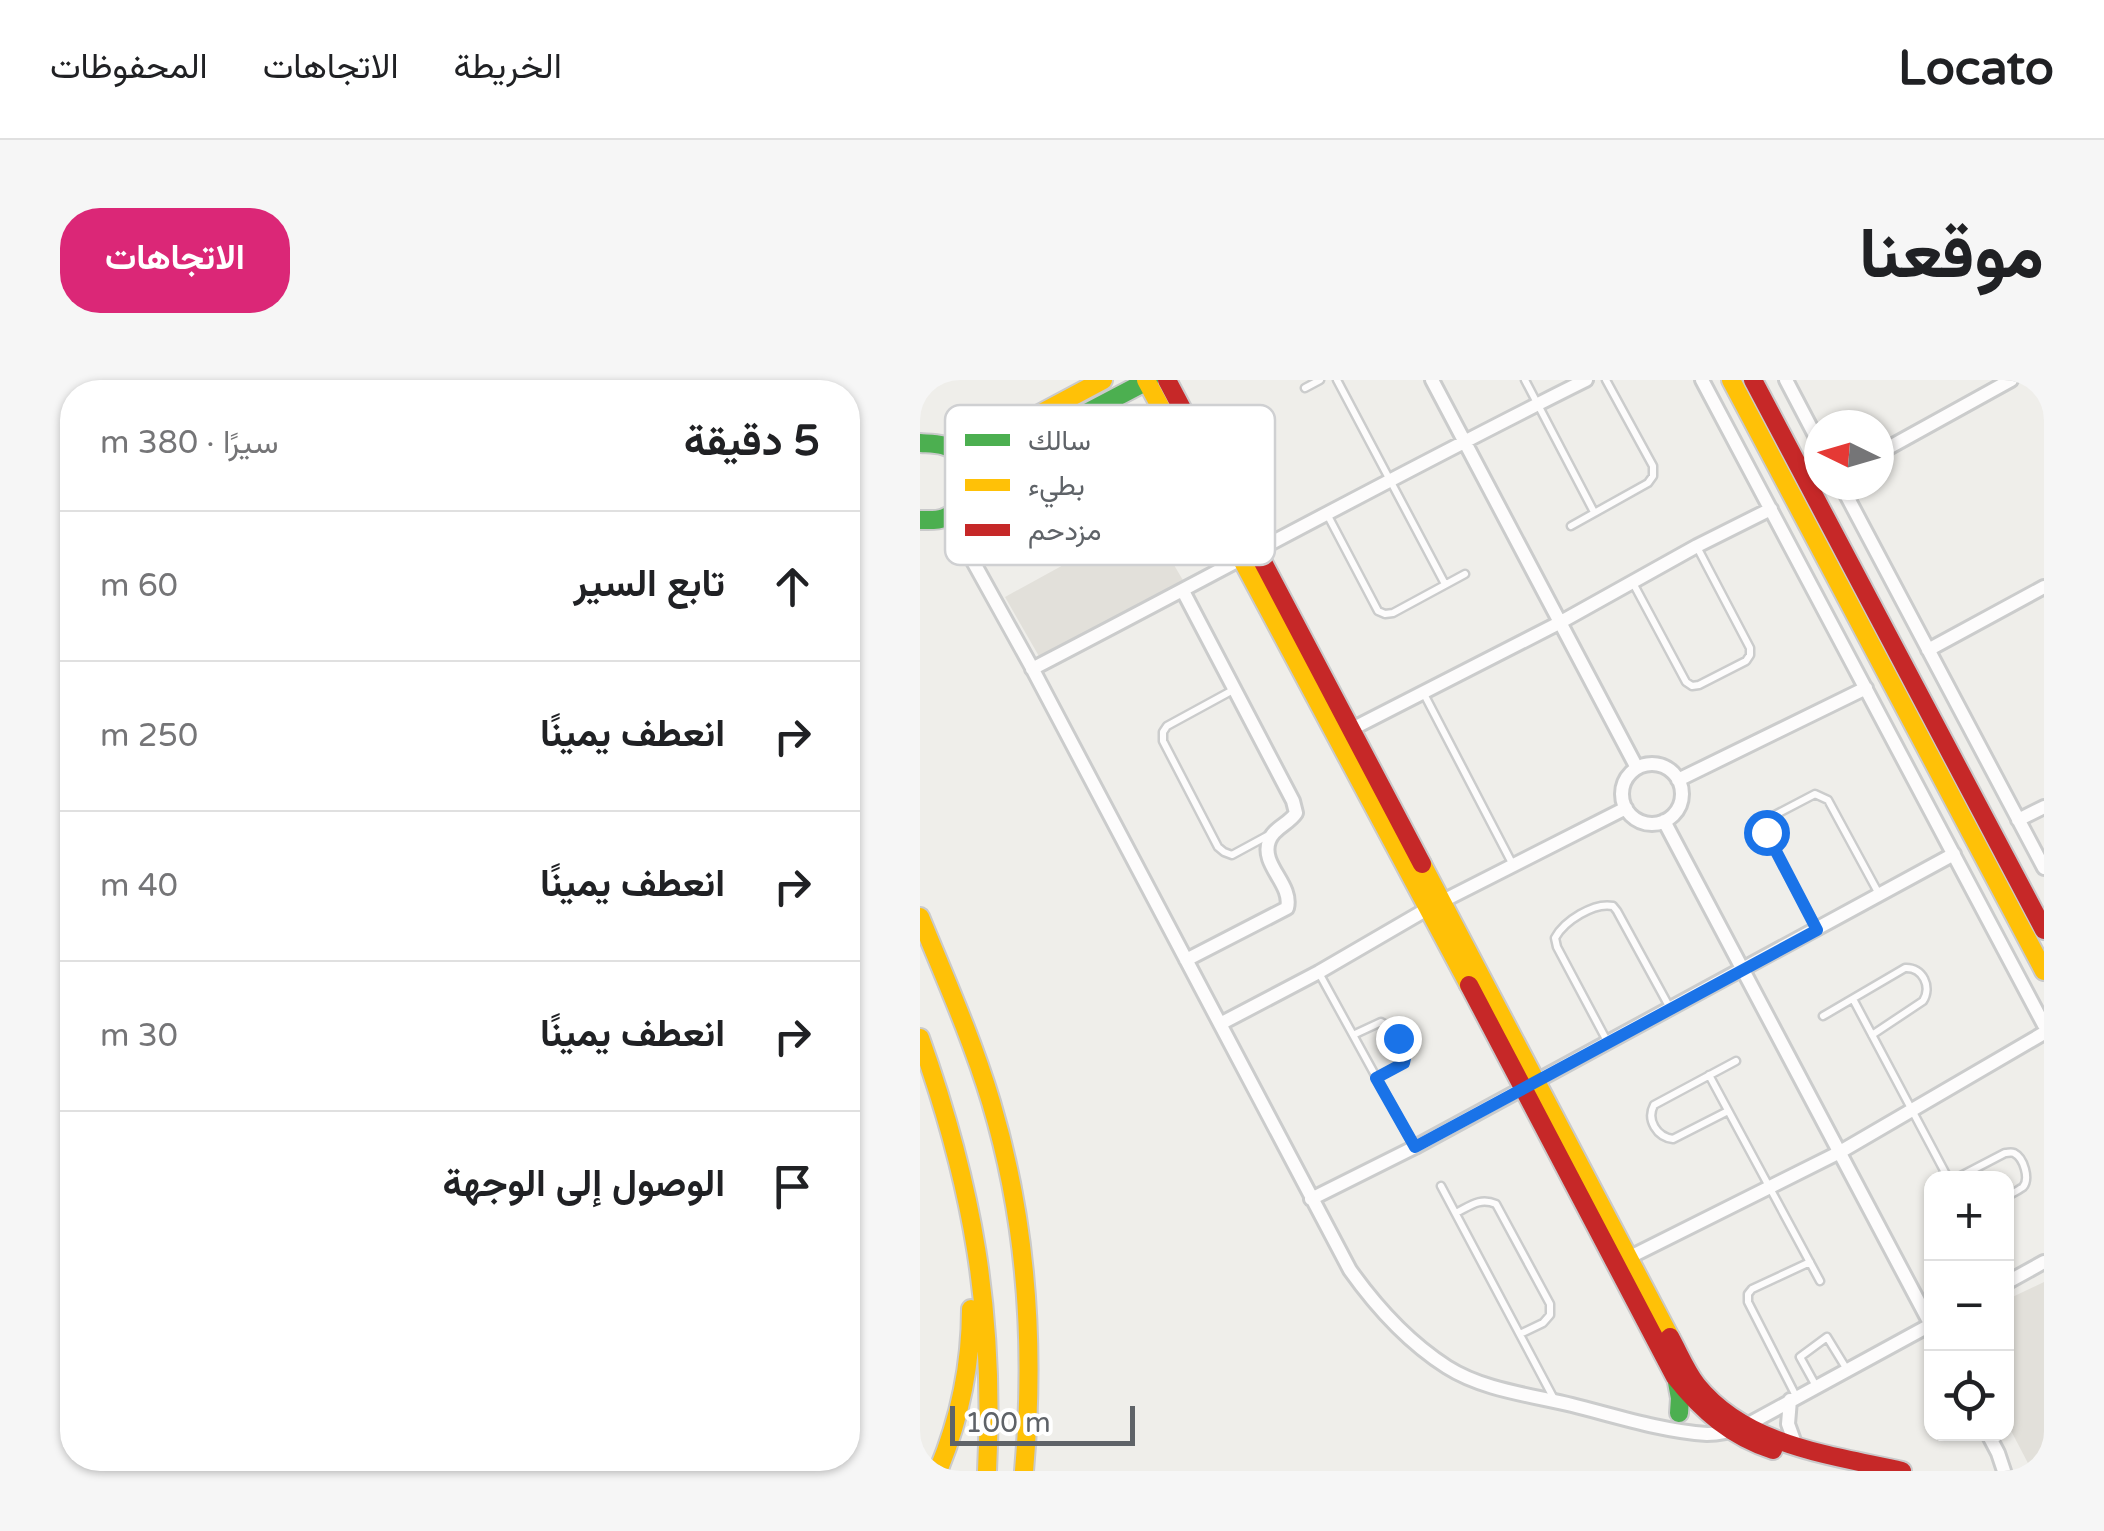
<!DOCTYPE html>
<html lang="ar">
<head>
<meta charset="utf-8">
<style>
	body { margin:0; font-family:"Varela Round",Vazirmatn,sans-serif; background:#f6f6f6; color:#202124; direction:rtl }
	.controls { position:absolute; right:30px; bottom:30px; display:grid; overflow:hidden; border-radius:20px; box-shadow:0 2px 8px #0004 }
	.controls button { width:90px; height:90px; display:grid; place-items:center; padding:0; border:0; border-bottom:2px solid #e0e0e0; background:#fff; color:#202124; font:50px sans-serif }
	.compass { position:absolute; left:884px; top:30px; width:90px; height:90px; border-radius:50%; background:#fff; box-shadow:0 2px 8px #0004; rotate:275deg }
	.scale { position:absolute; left:30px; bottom:25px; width:185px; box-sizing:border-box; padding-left:10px; border:5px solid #5f6368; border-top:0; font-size:28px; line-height:35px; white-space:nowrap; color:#5f6368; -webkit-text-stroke:8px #fff; paint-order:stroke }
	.stop { position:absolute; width:30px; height:30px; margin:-22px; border:8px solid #1a73e8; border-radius:50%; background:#fff }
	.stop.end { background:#1a73e8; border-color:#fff; box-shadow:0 2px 10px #0008 }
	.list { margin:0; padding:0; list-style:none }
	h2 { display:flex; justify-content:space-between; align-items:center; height:130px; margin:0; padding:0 40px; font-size:42px }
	h2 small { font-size:32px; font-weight:400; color:#757577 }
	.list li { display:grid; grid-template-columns:65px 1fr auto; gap:30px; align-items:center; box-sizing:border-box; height:150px; padding:0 40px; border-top:2px solid #e0e0e0 }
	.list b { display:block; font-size:38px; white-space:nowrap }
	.list em { font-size:32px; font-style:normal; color:#757577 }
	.icon { flex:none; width:55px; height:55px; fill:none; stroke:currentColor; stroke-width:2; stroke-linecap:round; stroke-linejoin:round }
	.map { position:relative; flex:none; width:1124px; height:1091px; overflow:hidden; direction:ltr; border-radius:40px }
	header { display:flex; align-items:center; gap:60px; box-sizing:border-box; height:140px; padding:0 50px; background:#fff; border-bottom:2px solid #e0e0e0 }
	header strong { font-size:48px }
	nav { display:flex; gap:55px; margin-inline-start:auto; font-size:35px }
	.intro { display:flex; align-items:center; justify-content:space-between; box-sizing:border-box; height:240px; padding:0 60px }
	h1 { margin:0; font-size:70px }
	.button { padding:25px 45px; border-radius:40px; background:#db2777; color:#fff; font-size:35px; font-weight:700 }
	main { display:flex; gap:60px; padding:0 60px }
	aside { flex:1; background:#fff; border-radius:40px; box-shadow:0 2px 8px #0004 }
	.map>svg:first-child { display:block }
</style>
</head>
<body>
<header>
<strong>Locato</strong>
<nav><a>الخريطة</a><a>الاتجاهات</a><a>المحفوظات</a></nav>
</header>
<div class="intro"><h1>موقعنا</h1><a class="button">الاتجاهات</a></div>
<main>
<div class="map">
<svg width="1124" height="1091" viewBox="0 0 1124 1091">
	<rect width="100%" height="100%" fill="#efeeea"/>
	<path fill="#e2e0da" d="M227,139L264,202L120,278L85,217Z
		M1124,902V1091L1111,1089L1087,1043L1086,920Z"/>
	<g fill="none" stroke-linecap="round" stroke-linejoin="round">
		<g stroke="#cbcccc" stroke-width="11">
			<path id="lane" d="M417,0L525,204
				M605,0L674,132
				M385,8L400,0
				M407,134L458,231L465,234L473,233L545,194
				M651,146L728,103L733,96V86L686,0
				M713,203L766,302L772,306L779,305L826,281L830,275V268L777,167
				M313,310L247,346L243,352V361L298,467L304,472L312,475L347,456
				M504,314L593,485
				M897,549L848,458L846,443L851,437L895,414L908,420L959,514
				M399,593L494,766
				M933,619L1028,798
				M903,636L985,588C1003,587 1012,607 1003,621L952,655
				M433,655L461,642C475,648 487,668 484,683L456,698
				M687,661L637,567L635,558C644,541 674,522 693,526L697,531L750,628
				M789,695L900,901
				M808,731L753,759C737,757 726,740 734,725L816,681
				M1037,798L1085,773C1088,773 1091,772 1094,773C1104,778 1110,799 1103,807C1102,808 1088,816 1086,817
				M521,806L633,1017
				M536,833C550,826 560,817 576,824L630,924V935L623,943L600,954
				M896,1006L880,977L907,957L926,988
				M876,1016L828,922V914L832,909L890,882"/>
		</g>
		<g stroke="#cbcccc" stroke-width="18">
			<path id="street" d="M512,0L717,388
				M782,0L1124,645
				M866,0L899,63
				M1123,0L1124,3
				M959,73L1091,0
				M921,105L1124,488
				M29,138L111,286L430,890C457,928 488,962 527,987C563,1010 611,1015 652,1025C696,1036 742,1051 787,1054C801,1054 812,1051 825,1046L1012,944
				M263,211L373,421L376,433C369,444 353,448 349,461C340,485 373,504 367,528L266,580
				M1008,270L1124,207
				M112,289C297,193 479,93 666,0
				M424,353L639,243L777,166L851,129
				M702 414a30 30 0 1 1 60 0a30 30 0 1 1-60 0Z
				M758,400L946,308
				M1098,440L1124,427
				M744,441L1012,947
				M300,644L399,592L509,528L706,428
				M391,819L495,767L1034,474
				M704,880L920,772L1124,653
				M1086,903L1124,882
				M870,1020L868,1044L876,1066
				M1068,1054L1078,1073L1084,1091"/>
		</g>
		<g stroke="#cacacb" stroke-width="22">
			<path id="fast" d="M0,63C13,64 27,63 38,73C60,92 51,129 24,138C17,141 8,140 0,140
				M51,107L60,91L69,84L229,0
				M757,1002L760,1018L759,1033"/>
		</g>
		<g stroke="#cacacb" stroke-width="22">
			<path id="slow" d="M226,0L549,605
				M811,0L1124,591
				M34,69L56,68L183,0
				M502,484L750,957
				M0,537C25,598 52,659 71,722C107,842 115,966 104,1091
				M0,658C53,806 75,933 67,1091
				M18,1091C40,1038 51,987 51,929"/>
		</g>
		<g stroke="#cacacb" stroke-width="22">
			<path id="jam" d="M247,0L502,484
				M833,0L1124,550
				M549,605L755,997C782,1031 811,1056 853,1070
				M750,957C759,973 766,991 777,1005C826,1066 911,1075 982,1091"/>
		</g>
		<use href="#lane" stroke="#fdfcfc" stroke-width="6"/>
		<use href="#street" stroke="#fdfcfc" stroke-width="12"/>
		<use href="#fast" stroke="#4caf50" stroke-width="18"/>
		<use href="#slow" stroke="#ffc107" stroke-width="18"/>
		<use href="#jam" stroke="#c62828" stroke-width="18"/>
	</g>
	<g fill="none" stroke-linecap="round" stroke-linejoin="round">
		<path stroke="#1a73e8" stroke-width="12" d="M478,658L486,673L484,683L456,698L495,767L897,550L846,452"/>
	</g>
	<rect x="25" y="25" width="330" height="160" rx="15" fill="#fff" stroke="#cfd0d2" stroke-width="2.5"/>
	<rect x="45" y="54" width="45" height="12" fill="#4caf50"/>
	<rect x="45" y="99" width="45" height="12" fill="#ffc107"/>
	<rect x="45" y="144" width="45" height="12" fill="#c62828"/>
	<g font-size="28" fill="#5f6368">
		<text x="108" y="70">سالك</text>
		<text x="108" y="115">بطيء</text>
		<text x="108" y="160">مزدحم</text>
	</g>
</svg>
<div class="controls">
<button>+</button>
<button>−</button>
<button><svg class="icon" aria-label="locate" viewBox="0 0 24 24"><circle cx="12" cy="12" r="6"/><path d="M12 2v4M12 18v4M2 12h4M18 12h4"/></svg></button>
</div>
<svg class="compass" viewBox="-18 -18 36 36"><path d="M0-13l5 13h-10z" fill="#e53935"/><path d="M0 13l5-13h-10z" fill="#757577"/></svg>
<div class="scale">100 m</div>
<div class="stop" style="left:846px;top:452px"></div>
<div class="stop end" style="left:478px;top:658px"></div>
</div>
<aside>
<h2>5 دقيقة<small>سيرًا · 380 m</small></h2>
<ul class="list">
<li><svg class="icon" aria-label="ahead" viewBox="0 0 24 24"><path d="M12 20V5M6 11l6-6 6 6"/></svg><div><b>تابع السير</b></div><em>60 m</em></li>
<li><svg class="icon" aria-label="right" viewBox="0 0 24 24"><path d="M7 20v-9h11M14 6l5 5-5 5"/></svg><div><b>انعطف يمينًا</b></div><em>250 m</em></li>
<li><svg class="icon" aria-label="right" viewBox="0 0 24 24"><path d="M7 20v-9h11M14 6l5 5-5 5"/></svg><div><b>انعطف يمينًا</b></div><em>40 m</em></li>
<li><svg class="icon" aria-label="right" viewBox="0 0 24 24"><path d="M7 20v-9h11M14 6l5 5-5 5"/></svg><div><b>انعطف يمينًا</b></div><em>30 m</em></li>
<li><svg class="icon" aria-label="arrive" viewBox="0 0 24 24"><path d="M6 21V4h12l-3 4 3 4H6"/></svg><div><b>الوصول إلى الوجهة</b></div></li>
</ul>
</aside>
</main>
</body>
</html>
